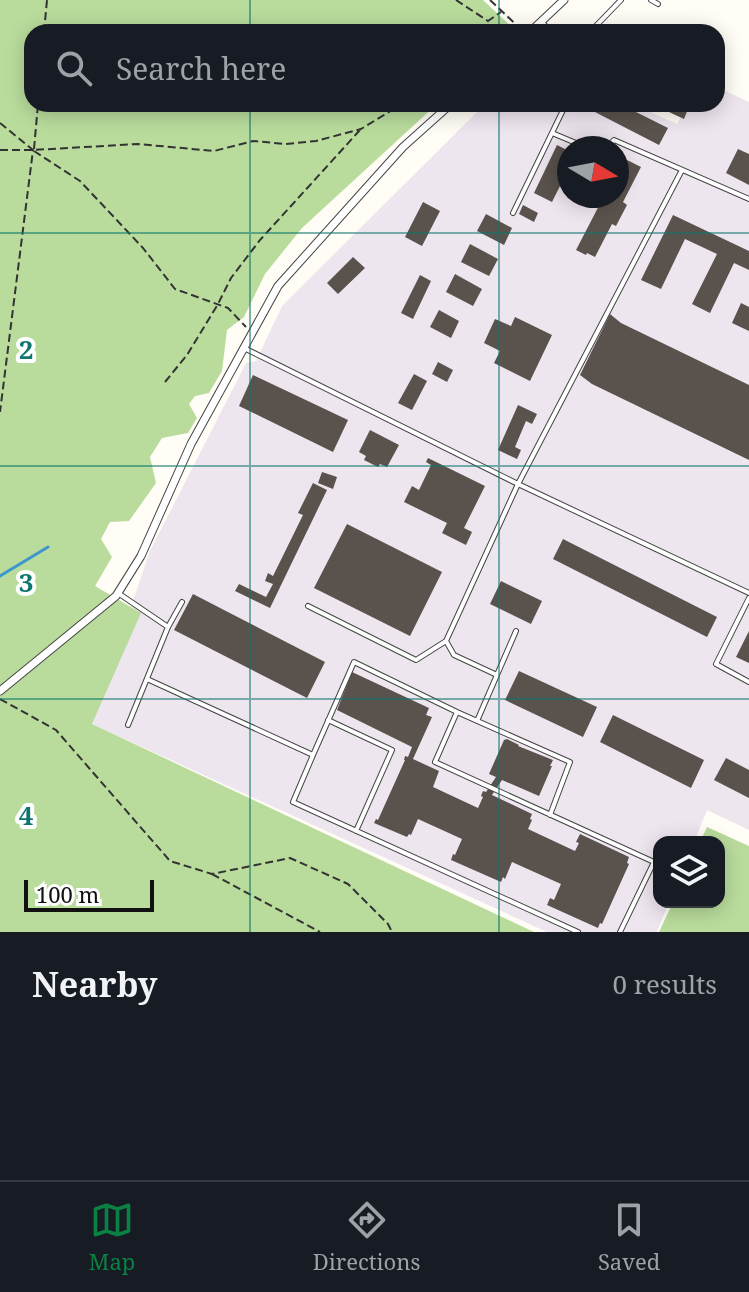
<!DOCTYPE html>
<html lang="en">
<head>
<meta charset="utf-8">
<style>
	body { margin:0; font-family:"Noto Serif",serif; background:#242831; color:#f1f3f6 }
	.controls { position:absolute; right:24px; bottom:24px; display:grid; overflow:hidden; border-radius:16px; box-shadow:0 4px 20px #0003 }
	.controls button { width:72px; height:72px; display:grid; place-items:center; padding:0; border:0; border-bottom:2px solid #363941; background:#171b24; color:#f1f3f6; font:40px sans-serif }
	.compass { position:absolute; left:557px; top:136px; width:72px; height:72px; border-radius:50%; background:#171b24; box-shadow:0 4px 20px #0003; rotate:100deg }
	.scale { position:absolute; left:24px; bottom:20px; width:130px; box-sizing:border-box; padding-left:8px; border:4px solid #111; border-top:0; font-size:22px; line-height:28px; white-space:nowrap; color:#111; -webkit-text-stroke:6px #fff; paint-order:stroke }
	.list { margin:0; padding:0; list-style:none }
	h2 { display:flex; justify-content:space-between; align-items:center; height:104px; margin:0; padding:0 32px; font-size:34px }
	h2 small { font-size:26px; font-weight:400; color:#9ea1a6 }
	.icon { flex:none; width:44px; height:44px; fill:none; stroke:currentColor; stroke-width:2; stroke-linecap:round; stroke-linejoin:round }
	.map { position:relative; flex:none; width:749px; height:932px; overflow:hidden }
	.search { position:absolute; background:#171b24; box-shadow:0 4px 20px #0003; left:24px; right:24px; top:24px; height:88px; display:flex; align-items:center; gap:20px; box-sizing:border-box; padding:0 28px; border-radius:24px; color:#9ea1a6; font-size:30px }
	.sheet { height:248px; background:#171b24 }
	nav { display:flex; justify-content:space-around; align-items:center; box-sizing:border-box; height:112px; border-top:2px solid #363941; background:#171b24; font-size:22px; color:#9ea1a6 }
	nav a { display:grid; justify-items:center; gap:4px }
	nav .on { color:#0b8043 }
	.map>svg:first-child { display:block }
</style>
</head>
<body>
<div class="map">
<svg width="749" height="932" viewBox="0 0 749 932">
	<rect width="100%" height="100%" fill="#fffdf5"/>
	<path fill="#eee6ef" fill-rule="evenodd" d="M717,87L749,102V830L707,810L694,842H659V902H669L657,932H547L92,724L149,553L246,363L256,361L282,306L485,104H632L677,124L688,104H717ZM569,148H617V196H569Z"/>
	<path fill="#b9dc9c" d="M0,0H483L516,31L32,32V104H437L302,228L265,274L244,317L227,330L222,371L209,393L195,396L189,404L197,418L188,433L162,438L150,457L156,483L129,521L110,522L101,539L112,557L95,586L141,613L92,724L534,932H0Z
		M707,827L749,846V932H659L673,902H719V842H700Z"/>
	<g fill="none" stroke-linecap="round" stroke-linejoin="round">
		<path stroke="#3f96cf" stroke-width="3" d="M0,576L48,547"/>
	</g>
	<path fill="#5a524d" d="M597,104H620L668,128L659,145L593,111Z
		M673,104H690L684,119L669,112Z
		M557,145L569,151V168L552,202L534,193Z
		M738,149L749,154V185L726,173Z
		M623,158L641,167L623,202L627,205L616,226L612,224L595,257L587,253L586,255L576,250L604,196H617V170Z
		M423,202L440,211L422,246L405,237Z
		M523,205L538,213L534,222L519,214Z
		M486,214L512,228L504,245L477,231Z
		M673,215L749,251V270L734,263L710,313L692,304L717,254L685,239L661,289L641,280Z
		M470,244L498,259L489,276L461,262Z
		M353,257L365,268L338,294L327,283Z
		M455,274L482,289L473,306L446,292Z
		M420,275L431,281L413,319L401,313Z
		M741,303L749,307V331L732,323Z
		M439,310L459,321L451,338L430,327Z
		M610,314L621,323L749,385V460L592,384L580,375Z
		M515,317L552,335L530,381L494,363L500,351L484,343L495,319L511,326Z
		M438,362L453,370L447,382L432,374Z
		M414,374L427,381L412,410L398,403Z
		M253,375L348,420L333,452L239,406Z
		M518,405L537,414L532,424L526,421L515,447L521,450L517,459L498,450Z
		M370,430L399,445L387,467L380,464L378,467L364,460L366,456L359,452Z
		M428,458L485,486L464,528L472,532L466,545L442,533L447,523L404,502L412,486L419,490L431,465L426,462Z
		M322,472L337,477L333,489L318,483Z
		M313,483L327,490L270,608L235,591L239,584L266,597L273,584L265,581L268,573L273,576L303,515L298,513Z
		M347,524L442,572L410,636L314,588Z
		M563,539L717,617L707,637L553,559Z
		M501,581L542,601L531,624L490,604Z
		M193,594L325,662L307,698L174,630Z
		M749,631V663L736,657Z
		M519,671L597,707L583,737L505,700Z
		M352,672L429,708L426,715L432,717L413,759L439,771L433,787L478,808L483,797L481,796L483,791L486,792L496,777L489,774L504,740L507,739L519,745L518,746L553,760L550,766H552L539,796L502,780L492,795L532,814L530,819L532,820L528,829L575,851L579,843L576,842L580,834L629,857L627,863L629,864L602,924L600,923L598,928L547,905L550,898L554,900L561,884L512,862L505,879L503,877L501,882L451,860L453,854L455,855L462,839L418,819L411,835L409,834L407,837L374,823L376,819L378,820L405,760H404L405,756L408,757L412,747L337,710Z
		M613,715L704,760L691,788L600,742Z
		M726,758L749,770V798L714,780Z"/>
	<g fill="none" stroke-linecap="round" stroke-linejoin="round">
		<g stroke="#444" stroke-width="6">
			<path id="service" d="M651,0L658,4
				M542,22L551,32
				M590,32L621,0
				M552,133L588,148
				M606,148L614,140L749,199
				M513,213L566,104
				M244,348L518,484L749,593
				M118,593L168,627
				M749,598L716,664L749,682
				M308,606L416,660L446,641L518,484L682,170
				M446,641L454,655L497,675
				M147,679L313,755L293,802L578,932
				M457,712L435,762L654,862L620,932
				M328,720L392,750L356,831
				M477,721L516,631
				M128,725L168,627L182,602
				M313,755L354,662L457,712L570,762L550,815"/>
		</g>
		<g stroke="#444" stroke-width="9">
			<path id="minor" d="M530,32L564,0
				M0,691L116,596L141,556L191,444L278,286L403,147L451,104"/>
		</g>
		<path stroke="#333" stroke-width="2" stroke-dasharray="8 4" stroke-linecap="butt" d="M456,0L488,21
			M490,0L523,31
			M44,32L47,0
			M481,32L488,21L501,12
			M0,123L33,150L0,412
			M34,149L38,104
			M0,150H33L138,144L214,151L253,141L286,144L316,141L361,129L402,104
			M34,151L80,181L143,248L175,289L228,308L246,327
			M165,382L187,355L218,304L231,278L260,240L360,130
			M0,699L56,730L170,861L212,874L290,858L348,884L388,924L392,932
			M212,874L320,932"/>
		<use href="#service" stroke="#fff" stroke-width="4"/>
		<use href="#minor" stroke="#fff" stroke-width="7"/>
	</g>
	<path fill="none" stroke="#0f766e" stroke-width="2" stroke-opacity="0.55" d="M250,0V32M499,0V32M250,104V932M499,104V932M0,233H749M0,466H749M0,699H749"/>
	<g font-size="26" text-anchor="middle" font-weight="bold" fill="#0f766e" stroke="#fff" stroke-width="8" stroke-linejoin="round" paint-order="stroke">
		<text x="26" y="359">2</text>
		<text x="26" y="592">3</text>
		<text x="26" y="825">4</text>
	</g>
</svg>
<div class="controls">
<button><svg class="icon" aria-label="layers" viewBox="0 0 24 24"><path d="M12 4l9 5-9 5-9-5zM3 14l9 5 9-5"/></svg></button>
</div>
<svg class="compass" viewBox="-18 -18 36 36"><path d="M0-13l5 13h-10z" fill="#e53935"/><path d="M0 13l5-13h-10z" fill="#9ea1a6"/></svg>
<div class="scale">100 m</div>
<div class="search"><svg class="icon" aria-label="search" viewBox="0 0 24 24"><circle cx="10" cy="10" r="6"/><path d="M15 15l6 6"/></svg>Search here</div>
</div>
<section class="sheet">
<h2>Nearby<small>0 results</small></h2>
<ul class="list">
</ul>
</section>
<nav>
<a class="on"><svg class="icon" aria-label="map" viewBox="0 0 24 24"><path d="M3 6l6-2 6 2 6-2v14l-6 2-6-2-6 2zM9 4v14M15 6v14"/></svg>Map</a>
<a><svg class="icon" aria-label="directions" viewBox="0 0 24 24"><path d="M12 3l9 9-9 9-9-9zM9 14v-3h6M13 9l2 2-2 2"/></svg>Directions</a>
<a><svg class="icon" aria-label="saved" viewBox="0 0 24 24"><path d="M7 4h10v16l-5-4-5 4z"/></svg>Saved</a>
</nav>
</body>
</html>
